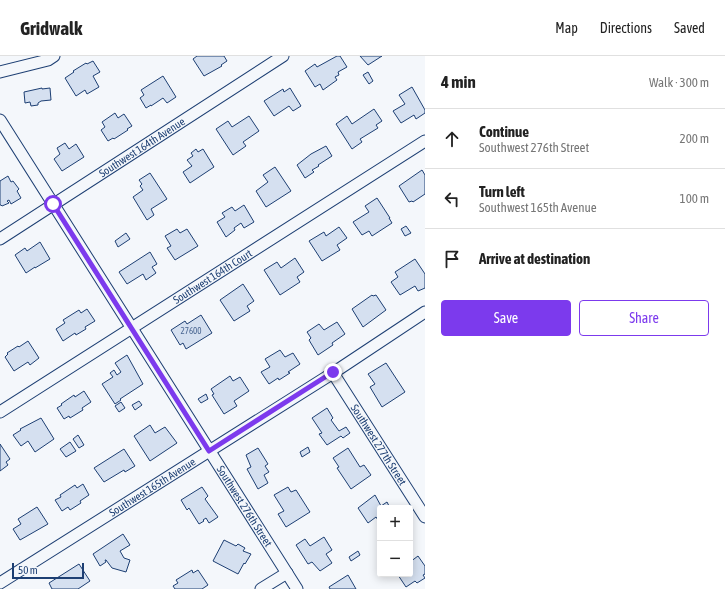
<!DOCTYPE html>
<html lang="en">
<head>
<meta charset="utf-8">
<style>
	body { margin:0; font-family:"Asap Condensed",sans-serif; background:#f2f2f2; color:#222 }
	.controls { position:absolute; right:12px; bottom:12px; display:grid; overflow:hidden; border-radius:4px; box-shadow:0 2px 10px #0003 }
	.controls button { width:36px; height:36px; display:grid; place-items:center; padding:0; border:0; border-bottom:1px solid #e0e0e0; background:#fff; color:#222; font:20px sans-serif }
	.scale { position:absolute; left:12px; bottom:10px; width:72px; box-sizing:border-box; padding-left:4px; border:2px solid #1d3f73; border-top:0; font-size:11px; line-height:14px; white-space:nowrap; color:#1d3f73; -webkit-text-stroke:3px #f4f7fb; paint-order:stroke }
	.stop { position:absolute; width:12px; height:12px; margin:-9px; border:3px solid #7c3aed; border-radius:50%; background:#fff }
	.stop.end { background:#7c3aed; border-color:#fff; box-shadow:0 1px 4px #0008 }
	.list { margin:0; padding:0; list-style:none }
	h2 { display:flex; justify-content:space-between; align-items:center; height:52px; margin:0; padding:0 16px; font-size:17px }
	h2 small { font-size:13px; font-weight:400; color:#767676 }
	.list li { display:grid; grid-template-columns:26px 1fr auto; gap:12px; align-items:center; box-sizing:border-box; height:60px; padding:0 16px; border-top:1px solid #e0e0e0 }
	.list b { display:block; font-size:15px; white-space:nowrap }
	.list p { margin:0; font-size:13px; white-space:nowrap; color:#767676 }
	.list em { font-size:13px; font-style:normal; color:#767676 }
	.actions { display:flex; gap:8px; padding:12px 16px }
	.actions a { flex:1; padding:9px 0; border:1px solid #7c3aed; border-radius:4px; text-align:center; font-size:14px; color:#7c3aed }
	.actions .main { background:#7c3aed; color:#fff }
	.icon { flex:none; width:22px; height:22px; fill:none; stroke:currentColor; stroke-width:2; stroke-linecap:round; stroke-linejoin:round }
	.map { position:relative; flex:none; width:425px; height:533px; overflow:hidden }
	header { display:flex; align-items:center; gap:24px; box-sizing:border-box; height:56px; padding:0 20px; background:#fff; border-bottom:1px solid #e0e0e0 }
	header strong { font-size:19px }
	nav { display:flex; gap:22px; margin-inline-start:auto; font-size:14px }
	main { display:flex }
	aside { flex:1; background:#fff }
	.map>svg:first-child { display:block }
</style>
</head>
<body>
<header>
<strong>Gridwalk</strong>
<nav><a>Map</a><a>Directions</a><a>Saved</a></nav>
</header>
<main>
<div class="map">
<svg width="425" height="533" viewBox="0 0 425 533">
	<rect width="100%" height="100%" fill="#f4f7fb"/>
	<path fill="#d5e0f0" stroke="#1d3f73" d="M197,0H224L227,5L221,9L222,10L204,20L193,3Z
		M337,0H340L347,11L338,16L339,19L335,21L337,24L323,34L320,28L315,31L305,15L315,8L317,11Z
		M360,0H382L368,9Z
		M93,5L100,16L93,20L99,31L87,38L85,34L76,40L65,22L74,16L73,15L86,7L87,8Z
		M368,16L373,25L369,28L363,19Z
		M163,20L176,41L167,47L163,42L151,50V49L146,52L140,42L144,39L141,34Z
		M412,31L425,54V57L416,63L414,59L401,67L393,55L405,48L399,39Z
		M42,32V33L50,32L51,44L41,45L38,47V49L31,50L30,46L25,47L24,36Z
		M290,32L301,50L293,55L289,50L274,60L264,45L283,33L284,36Z
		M374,53L382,65L376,69L378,72L360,83L362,86L352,93L336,68L347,60L352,68Z
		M115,57L118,62L124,58L132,70L127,73L128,74L114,83L113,82L108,85L101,74L105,71L102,66Z
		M249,60L259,75L243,86L246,90L233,99L216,73L228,65L232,71Z
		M65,87L69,93L76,88L84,101L62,115L54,103L60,98L57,92Z
		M326,90L332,100L318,109L319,110L312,114L314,116L305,122L297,109L311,98Z
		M196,93L198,96L203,93L214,111L190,127L183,116L192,110L187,104L193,100L191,97Z
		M275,111L291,135L266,151L256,135L268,126L263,119Z
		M422,114L425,119V138L413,146L412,145L409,146L399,130Z
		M150,117L167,143L151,153L154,159L147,164L133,141L143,134L140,130L142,128L139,124Z
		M8,120L11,126L13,125L19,133L17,135L21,142L11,148L9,144L7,145L9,147L2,150L1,149H0V125Z
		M377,142L390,162H389L392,167L372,180L369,175L362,179L353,166L369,156L365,150Z
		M244,149L254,166L244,172L241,167L234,172L235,174L226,181L217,166L225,161L222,157L232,151L235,155Z
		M406,170L411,177L405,180L401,173Z
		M339,171L347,182L337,189L340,194L322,205L309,185L324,176L326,180Z
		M177,173L180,177L187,173L198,190L175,204L167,192L171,190L165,180Z
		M126,177L130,183L118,191L115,185Z
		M40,186L50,203L35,212V211L26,217L15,199L25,192L27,195Z
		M150,196L157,208L152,211L156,217L146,224L143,218L127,228L119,216Z
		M295,202L304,216L297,221L300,226L280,239L264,214L277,206L281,212Z
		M415,203L425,218V232L418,235L415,230L400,239L391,226L398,221L395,216Z
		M243,228L254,245L247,250L250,255L234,265L220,244Z
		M372,239L373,240L376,239L386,254L363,271L352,253Z
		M87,253L95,265L85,271L86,273L76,279L75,277L63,285L56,273L65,267L63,264L79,254L81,257Z
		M201,259L212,277L186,293L183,287L180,289L171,274L185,265L187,268Z
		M337,266L345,278L332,287L333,289L318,299L309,284L311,282L307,276L319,268L324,274Z
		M28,285L39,302L30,309L28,306L14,315L5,301L8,298L7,297L18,290L19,291Z
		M280,294L285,301L293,297L300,308L288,316L290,317L279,324L278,322L269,328L261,316L270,311L265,303Z
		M127,299L143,328L120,343L121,344L115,348L102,328L113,321L110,317L114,314L117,319L121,316L115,307Z
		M386,307L405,336L382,351L370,331L375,328L368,318Z
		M230,320L233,325L240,321L249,335L234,345L237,350L224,358L212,339L214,338L211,333Z
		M84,335L91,346L82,352L83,354L70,362L69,360L64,363L57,352L62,349L61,348L74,339L75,341Z
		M206,338L208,343L201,347L198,343Z
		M139,345L142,349L135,354L132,349Z
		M121,346L125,352L119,356L115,350Z
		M327,352L333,362L331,364L339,375L346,371L350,377L343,382L341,380L327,389L319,378L322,377L312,362Z
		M41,362L54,383L35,396L28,385L21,390L13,379L21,374L20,373Z
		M150,369L155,377L165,371L177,387L150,405L134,380Z
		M78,379L84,389L79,392L73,383Z
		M70,386L76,395L66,401L60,393Z
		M0,388L10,403L6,406L8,409L0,415Z
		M308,391L310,396L302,401L300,396Z
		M258,392L268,408L265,410L269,416L264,419L268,427L258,433L247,413L251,411L246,399Z
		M348,392L360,411L364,409L371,419L351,433L337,412L339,411L333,402Z
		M124,393L135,410L125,416L124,414L104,426L94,412Z
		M83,428L89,439L80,445L81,447L70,454L68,451L62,455L55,444L61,441L60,439L75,429L77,432Z
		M202,431L208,440L205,443L218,461L209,467L206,462L203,464L204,465L199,468L189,452L187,454L181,444Z
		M288,431L291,436L296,434L310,456L286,471L278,458L284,455L274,439Z
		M375,439L381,450L387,446L390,452H380V467L376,461L368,467L358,452Z
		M37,451L48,468L20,484L13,473L21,468L18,463Z
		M123,478L130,489L120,495L124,502L130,504L126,516L112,512L106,504H105L106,506L100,510L93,498Z
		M324,481L332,494L326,498L332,507L320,515L312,506L308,508L296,489L305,483L310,490Z
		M224,484L236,490L238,488L245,492L243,495L251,498L245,508L244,507L238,518L213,505Z
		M358,495L360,499L351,505L349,501Z
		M418,500L425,510V518L423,519L425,522L417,527L415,525L406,531L398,519L399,518H410V506Z
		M79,508L90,525L78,533H52L49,527Z
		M192,514L193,517L198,514L208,529L202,533H175L173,530L178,527L176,524Z
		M348,519L356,533H330L329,531Z"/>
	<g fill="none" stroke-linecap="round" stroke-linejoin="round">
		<g stroke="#1d3f73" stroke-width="13">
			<g id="minor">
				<path d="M0,16L48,4L54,0"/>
				<path id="s1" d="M0,64L297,533"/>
				<path id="s2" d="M0,183L283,0"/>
				<path id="s3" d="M333,317L425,461"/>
				<path id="s4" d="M0,356L425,85"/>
				<path id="s5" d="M0,527L333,317L425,256"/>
				<path d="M261,533L287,517"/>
			</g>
		</g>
		<use href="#minor" stroke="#f4f7fb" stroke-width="11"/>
	</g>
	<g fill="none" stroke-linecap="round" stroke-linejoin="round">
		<path stroke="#7c3aed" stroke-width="5" d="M53,148L209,395L333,316"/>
	</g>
	<g text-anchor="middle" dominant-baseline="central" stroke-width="3" stroke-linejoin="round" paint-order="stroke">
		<g font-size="9" fill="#4b6792">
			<text x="191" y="275">27600</text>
		</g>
		<g font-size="11" fill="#1d3f73" stroke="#f4f7fb">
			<text stroke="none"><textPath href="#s2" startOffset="169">Southwest 164th Avenue</textPath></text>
			<text stroke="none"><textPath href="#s4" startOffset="252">Southwest 164th Court</textPath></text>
			<text stroke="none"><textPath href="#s3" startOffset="85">Southwest 277th Street</textPath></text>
			<text stroke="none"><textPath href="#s5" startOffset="180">Southwest 165th Avenue</textPath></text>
			<text stroke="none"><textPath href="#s1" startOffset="457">Southwest 276th Street</textPath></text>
		</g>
	</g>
</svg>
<div class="controls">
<button>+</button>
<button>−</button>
</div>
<div class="scale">50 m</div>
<div class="stop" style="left:53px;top:148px"></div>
<div class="stop end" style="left:333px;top:316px"></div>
</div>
<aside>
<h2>4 min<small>Walk · 300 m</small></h2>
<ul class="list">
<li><svg class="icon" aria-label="ahead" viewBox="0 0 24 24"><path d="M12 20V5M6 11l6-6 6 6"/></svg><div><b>Continue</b><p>Southwest 276th Street</p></div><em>200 m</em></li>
<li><svg class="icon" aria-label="left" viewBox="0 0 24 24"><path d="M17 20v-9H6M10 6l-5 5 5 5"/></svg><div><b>Turn left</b><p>Southwest 165th Avenue</p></div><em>100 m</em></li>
<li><svg class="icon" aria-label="arrive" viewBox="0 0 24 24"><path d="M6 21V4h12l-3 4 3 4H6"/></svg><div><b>Arrive at destination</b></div></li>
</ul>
<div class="actions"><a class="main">Save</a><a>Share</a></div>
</aside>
</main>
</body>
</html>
